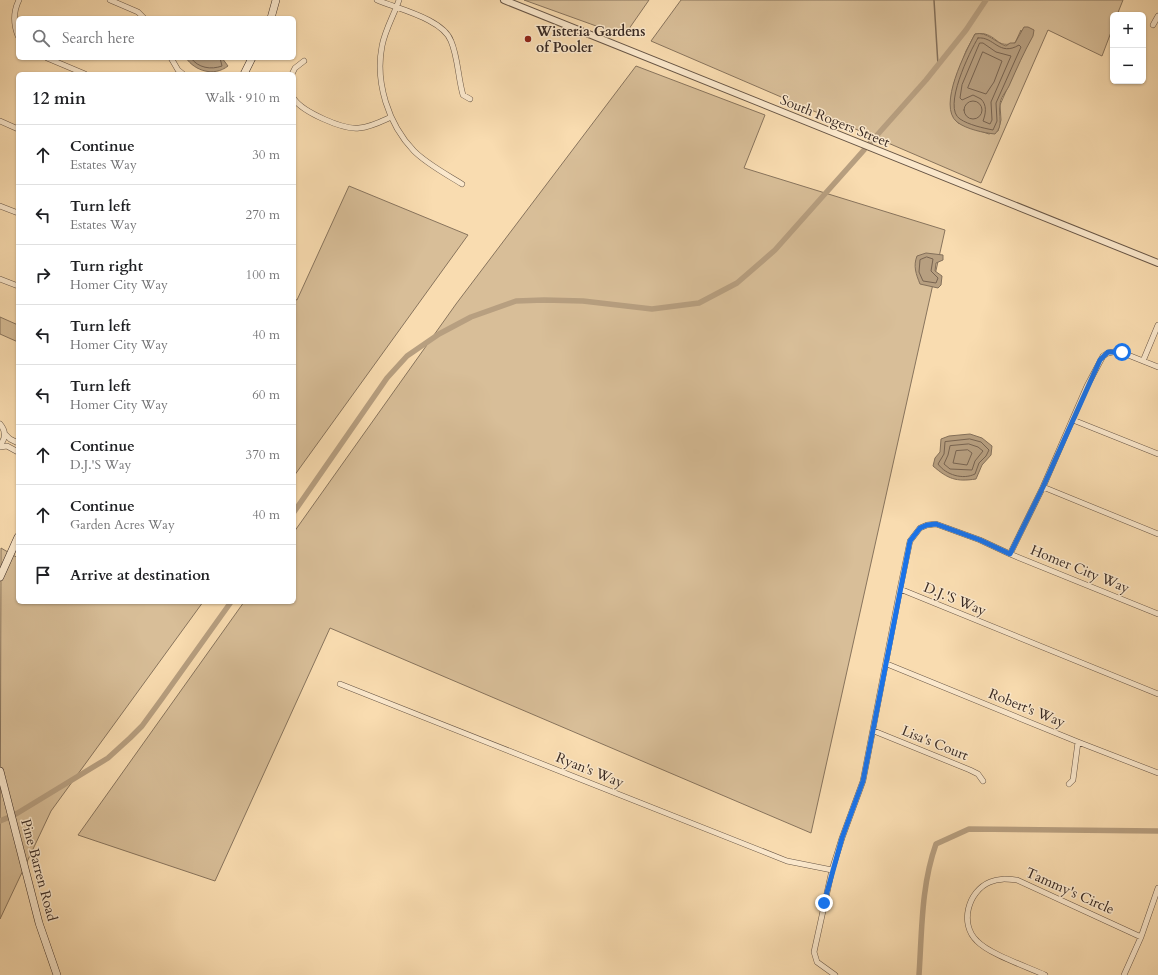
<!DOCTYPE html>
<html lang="en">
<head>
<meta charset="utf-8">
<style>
	body { margin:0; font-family:Cardo,serif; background:#f6f6f6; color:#202124 }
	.controls { position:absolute; right:12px; top:12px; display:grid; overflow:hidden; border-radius:6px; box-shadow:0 1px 3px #0004 }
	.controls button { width:36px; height:36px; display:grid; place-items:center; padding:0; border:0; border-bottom:1px solid #e0e0e0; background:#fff; color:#202124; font:20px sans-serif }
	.stop { position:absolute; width:12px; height:12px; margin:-9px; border:3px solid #1a73e8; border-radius:50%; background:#fff }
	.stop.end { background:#1a73e8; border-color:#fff; box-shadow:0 1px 4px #0008 }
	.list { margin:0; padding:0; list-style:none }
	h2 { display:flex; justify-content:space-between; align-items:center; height:52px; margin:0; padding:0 16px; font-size:17px }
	h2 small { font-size:13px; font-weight:400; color:#757577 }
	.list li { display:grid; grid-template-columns:26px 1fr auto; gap:12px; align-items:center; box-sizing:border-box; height:60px; padding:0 16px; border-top:1px solid #e0e0e0 }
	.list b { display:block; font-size:15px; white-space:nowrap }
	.list p { margin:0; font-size:13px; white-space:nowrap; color:#757577 }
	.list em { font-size:13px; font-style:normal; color:#757577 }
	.icon { flex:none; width:22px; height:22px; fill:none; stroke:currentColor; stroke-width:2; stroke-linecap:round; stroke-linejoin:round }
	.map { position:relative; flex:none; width:1158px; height:975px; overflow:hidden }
	.search { position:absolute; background:#fff; box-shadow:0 1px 3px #0004; left:16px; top:16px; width:280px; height:44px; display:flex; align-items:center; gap:10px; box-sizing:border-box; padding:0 14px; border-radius:6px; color:#757577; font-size:15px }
	.panel { position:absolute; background:#fff; box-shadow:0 1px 3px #0004; left:16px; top:72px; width:280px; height:532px; border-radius:6px }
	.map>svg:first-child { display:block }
</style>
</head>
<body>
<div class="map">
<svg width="1158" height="975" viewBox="0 0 1158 975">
	<rect width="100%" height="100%" fill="#f9dcb0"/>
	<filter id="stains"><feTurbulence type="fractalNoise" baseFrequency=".005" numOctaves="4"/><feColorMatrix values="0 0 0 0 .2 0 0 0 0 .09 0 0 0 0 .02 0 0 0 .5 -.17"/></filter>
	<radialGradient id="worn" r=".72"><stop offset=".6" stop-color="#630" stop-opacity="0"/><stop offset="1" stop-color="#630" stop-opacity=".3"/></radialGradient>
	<path fill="#d8be98" stroke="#88745d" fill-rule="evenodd" d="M524,0H649L624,36Z
		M681,0H1123L1117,15H1113V27L1102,56L1048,30L981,183L651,41ZM1021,30L1023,52L1000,105L1001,120L998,131L989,134L958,123L954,83L966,51L975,34C978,34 982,33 985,34C999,38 997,48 1015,43Z
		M636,66L765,115L744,168L945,230L811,833L330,628L215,881L78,835L244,602H294V532L456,304Z
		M349,186L468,235L294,476V299L297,300Z
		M0,317L18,325V342L0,334Z
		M1,548L18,558V602H203L51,811L0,919Z"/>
	<path fill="#b79f80" stroke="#84705a" d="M1024,27H1028L1034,30L1033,36C1024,52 1017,68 1009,86C1006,92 1000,98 1000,105C998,116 1004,125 995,134C984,133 966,129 957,122C937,106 966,51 975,34C987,31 996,43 1006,46L1010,43H1015Z
		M186,58H222L228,66C214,77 195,71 186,58Z
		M926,253L943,255V260L936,263L935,271L942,276L941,285L938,288L920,284C916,274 913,266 917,256Z
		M970,434L982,438L992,446L991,455L982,465L976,479C956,482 948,479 933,466L935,458L940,452L941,439L949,436Z"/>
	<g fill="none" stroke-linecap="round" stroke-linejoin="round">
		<path stroke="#786451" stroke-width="1" d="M978,38C994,36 999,57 1019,45L1021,47L996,103L997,121L993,130C983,128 969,125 960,119C942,108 970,51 978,38Z
			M980,43H983L996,52L1011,56L991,102L992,120L990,124L983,121C986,113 987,105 981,99L973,95L962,100L960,98L962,85Z
			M983,52L1002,61L994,82L986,94L968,88Z
			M191,58C198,68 211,70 222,66L220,58
			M964 110a9 9 0 1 1 18 0a9 9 0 1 1-18 0Z
			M927,257L933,259L931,271L938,278L936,283L923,281L919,272L920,260Z
			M970,439L981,442L989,450L986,456L979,463L975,474C963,480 946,475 938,464L944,454L945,442Z
			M969,444L978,447L983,451L975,461L972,470L950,469L944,464L948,455L950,446Z
			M968,450L972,453L967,465L953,463L956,451Z"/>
		<path stroke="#84705a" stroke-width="1.5" d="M934,0L938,65"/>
		<path stroke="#b79f80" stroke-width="5.5" d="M870,143L926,80L966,30L986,0
			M294,512L387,378L407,356L439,334L471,317L516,301L544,300L583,301L652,309L699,303L737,283L775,250L864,150
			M16,814L108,758L130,738L142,726L161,700L231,602
			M0,821L7,818
			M919,975C922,931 921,886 936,844L969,829L1158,831"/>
		<g stroke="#685646" stroke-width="6">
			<path id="minor" d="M110,0L138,12L144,18
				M377,0C398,9 443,19 451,41C458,57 458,78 463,95L470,99
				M399,0C394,15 385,30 382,46C375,82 388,124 414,151C427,164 446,174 462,184
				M1153,25L1158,16
				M18,36C13,23 13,12 19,0
				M47,58L85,74
				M171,58L178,70L183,74
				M292,74L295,68L304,61
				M294,99C303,112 343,130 359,128C371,127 380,122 391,117
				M0,121L18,129
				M0,206L18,213
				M0,279L18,286
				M1143,361L1158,325
				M1073,420L1158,454
				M0,424C6,431 6,438 0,445
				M5,434L10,439L18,443
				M0,447L7,446L18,452
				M1043,487L1158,534
				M1010,554L1043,487L1087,386L1103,356L1108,353L1118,351L1158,367
				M900,589L910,541L920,528L927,525L936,524L980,540L1010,554L1158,614
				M887,664L1078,742L1158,773
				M340,684L787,861L832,870
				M874,731L970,770L978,774L983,781
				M1069,784L1073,780L1078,742
				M835,975L817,962L814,952L832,870L842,838L863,781L900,589L1158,694
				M1045,975C1028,967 989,954 977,941C959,924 968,891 990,882C999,878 1007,879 1017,880L1141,937
				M1124,975L1141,937L1158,888"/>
		</g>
		<g stroke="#685646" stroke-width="8">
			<path id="tertiary" d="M504,0L1158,263"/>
		</g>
		<g stroke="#382922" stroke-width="8">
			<path id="secondary" d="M271,18L276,0
				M244,74L252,58
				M0,577L18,537
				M0,771L39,923L57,975"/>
		</g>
		<use href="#minor" stroke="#fbe8cc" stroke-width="5"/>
		<use href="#tertiary" stroke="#fbe8cc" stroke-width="6"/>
		<use href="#secondary" stroke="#fbe8cc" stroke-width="7"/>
	</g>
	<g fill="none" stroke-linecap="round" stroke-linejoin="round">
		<path stroke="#1a73e8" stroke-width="5" d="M824,903L842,838L863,781L910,541L920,528L927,525L936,524L980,540L1010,554L1043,487L1100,360L1108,352H1122"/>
	</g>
	<circle fill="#8f2418" stroke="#fbe8cc" stroke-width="1.5" cx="528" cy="39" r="4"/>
	<g text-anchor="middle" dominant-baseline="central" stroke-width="3" stroke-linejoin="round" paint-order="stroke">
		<g font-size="14" font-weight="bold" fill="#382922" stroke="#fbe8cc" text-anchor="start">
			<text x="536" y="31">Wisteria Gardens<tspan x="536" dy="16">of Pooler</tspan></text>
		</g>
		<g font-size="14" fill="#382922" stroke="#fbe8cc">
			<text transform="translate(835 121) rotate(22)">South Rogers Street</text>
			<text transform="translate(1080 569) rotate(22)">Homer City Way</text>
			<text transform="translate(955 599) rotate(22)">D.J.'S Way</text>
			<text transform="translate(1027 708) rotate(22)">Robert's Way</text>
			<text transform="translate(935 743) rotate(22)">Lisa's Court</text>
			<text transform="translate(590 770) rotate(22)">Ryan's Way</text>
			<text transform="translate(39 870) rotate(75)">Pine Barren Road</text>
			<text transform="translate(1070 891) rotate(24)">Tammy's Circle</text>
		</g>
	</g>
	<rect width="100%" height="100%" filter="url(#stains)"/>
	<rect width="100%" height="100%" fill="url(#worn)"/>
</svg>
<div class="controls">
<button>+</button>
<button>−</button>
</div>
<div class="stop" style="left:1122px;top:352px"></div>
<div class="stop end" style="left:824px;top:903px"></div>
<div class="search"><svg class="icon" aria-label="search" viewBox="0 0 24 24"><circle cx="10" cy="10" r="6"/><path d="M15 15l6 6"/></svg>Search here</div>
<section class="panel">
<h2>12 min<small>Walk · 910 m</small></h2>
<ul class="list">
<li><svg class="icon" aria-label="ahead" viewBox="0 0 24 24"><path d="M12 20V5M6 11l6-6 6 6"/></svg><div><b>Continue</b><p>Estates Way</p></div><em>30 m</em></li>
<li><svg class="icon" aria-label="left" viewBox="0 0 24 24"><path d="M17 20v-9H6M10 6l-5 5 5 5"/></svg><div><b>Turn left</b><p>Estates Way</p></div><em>270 m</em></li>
<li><svg class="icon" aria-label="right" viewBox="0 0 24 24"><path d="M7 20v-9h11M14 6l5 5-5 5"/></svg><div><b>Turn right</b><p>Homer City Way</p></div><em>100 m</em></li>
<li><svg class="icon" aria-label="left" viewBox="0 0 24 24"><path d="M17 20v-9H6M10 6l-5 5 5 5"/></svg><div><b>Turn left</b><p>Homer City Way</p></div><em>40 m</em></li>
<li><svg class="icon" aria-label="left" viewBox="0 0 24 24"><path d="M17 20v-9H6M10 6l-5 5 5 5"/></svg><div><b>Turn left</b><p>Homer City Way</p></div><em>60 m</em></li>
<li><svg class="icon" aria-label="ahead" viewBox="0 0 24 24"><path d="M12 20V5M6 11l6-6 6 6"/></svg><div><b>Continue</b><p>D.J.'S Way</p></div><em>370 m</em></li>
<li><svg class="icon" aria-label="ahead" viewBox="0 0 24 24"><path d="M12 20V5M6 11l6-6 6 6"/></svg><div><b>Continue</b><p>Garden Acres Way</p></div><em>40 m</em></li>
<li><svg class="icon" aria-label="arrive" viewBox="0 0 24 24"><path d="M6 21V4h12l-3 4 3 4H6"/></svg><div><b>Arrive at destination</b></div></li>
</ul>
</section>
</div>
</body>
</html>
